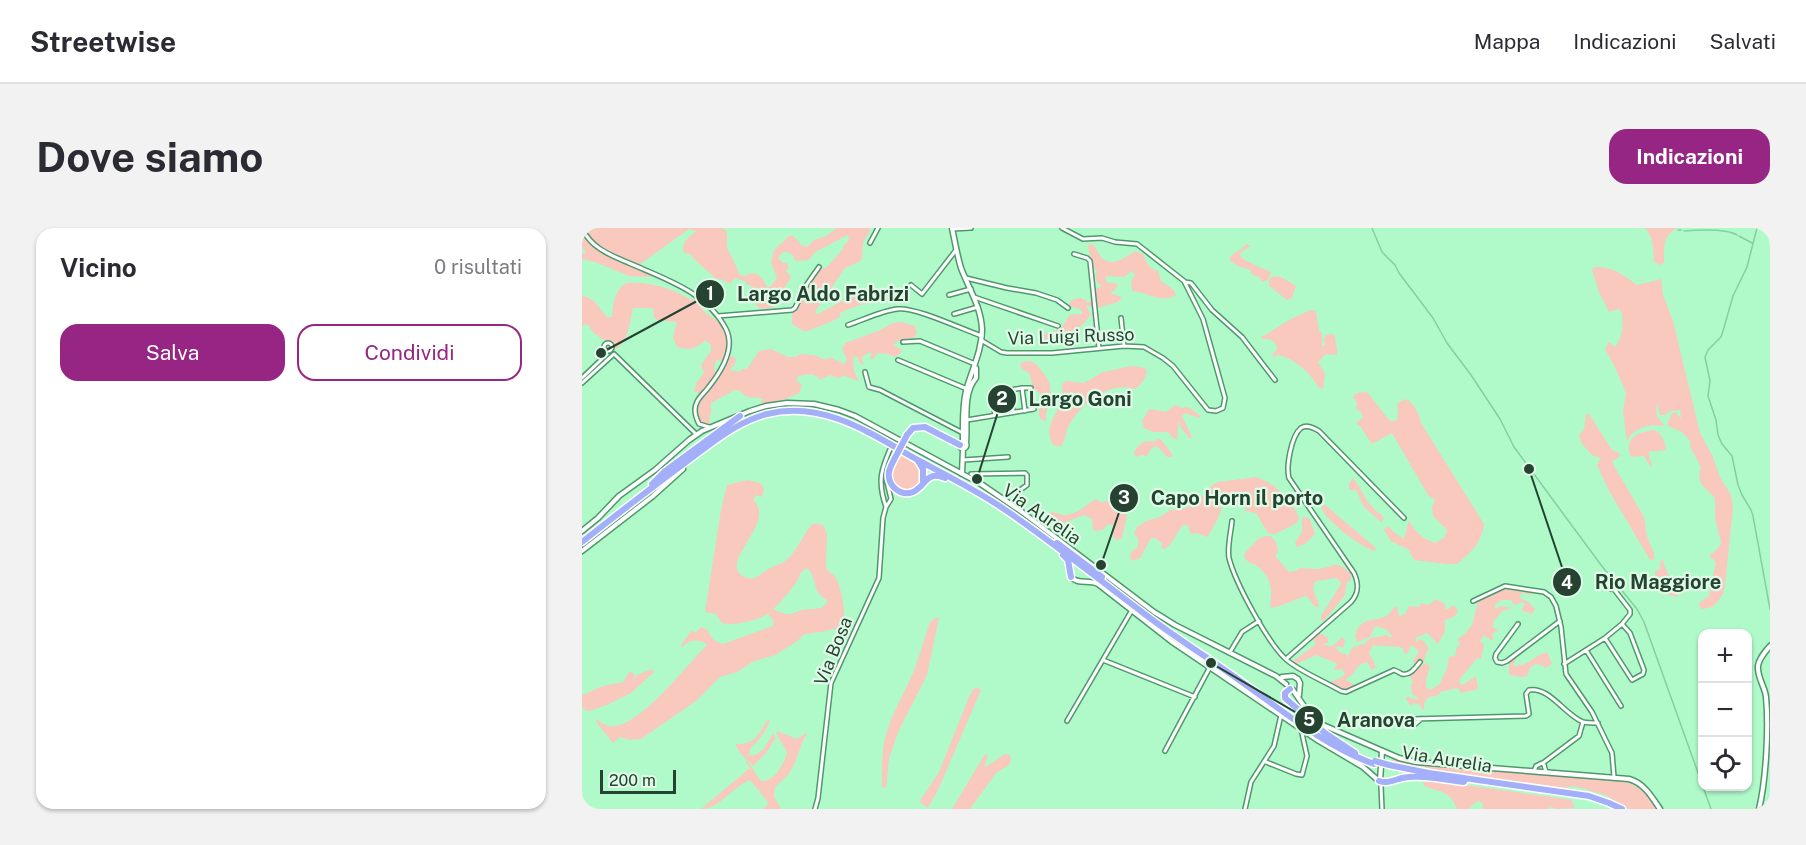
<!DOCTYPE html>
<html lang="it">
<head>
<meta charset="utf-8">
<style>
	body { margin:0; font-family:"Public Sans",sans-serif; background:#f2f2f3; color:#2b2b33 }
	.controls { position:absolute; right:18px; bottom:18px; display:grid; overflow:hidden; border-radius:12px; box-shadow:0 2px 4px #0004 }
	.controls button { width:54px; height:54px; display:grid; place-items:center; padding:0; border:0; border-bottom:2px solid #e1e1e2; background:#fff; color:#2b2b33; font:30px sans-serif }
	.scale { position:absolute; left:18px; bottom:15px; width:76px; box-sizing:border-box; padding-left:6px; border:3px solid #254330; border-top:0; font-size:16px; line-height:21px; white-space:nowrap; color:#254330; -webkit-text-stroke:4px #dffbe8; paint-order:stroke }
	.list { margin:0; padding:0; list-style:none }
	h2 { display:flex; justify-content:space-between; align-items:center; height:78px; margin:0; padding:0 24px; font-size:26px }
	h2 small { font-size:20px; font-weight:400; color:#7c7c81 }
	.actions { display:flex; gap:12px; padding:18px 24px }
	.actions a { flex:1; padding:14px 0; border:2px solid #962583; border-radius:18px; text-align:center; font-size:21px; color:#962583 }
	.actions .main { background:#962583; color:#fff }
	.icon { flex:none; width:33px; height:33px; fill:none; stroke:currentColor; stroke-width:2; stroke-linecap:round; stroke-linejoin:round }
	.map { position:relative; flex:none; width:1188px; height:581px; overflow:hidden; border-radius:18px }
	header { display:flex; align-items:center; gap:36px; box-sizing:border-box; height:84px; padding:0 30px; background:#fff; border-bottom:2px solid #e1e1e2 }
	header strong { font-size:28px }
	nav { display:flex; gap:33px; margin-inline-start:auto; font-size:21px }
	.intro { display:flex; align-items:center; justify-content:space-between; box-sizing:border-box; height:144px; padding:0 36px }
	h1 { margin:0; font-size:42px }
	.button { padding:15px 27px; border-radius:18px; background:#962583; color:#fff; font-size:21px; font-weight:700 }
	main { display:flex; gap:36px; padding:0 36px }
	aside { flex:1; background:#fff; border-radius:18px; box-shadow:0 2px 4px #0004 }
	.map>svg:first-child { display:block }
</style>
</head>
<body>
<header>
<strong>Streetwise</strong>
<nav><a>Mappa</a><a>Indicazioni</a><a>Salvati</a></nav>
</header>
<div class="intro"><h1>Dove siamo</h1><a class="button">Indicazioni</a></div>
<main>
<aside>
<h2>Vicino<small>0 risultati</small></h2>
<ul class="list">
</ul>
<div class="actions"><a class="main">Salva</a><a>Condividi</a></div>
</aside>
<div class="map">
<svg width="1188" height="581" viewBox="0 0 1188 581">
	<rect width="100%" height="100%" fill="#b0faca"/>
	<path fill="#f8c9bc" d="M2,0H140L145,3V19L158,47L163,48C173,41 181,49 185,59H188L195,50L189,34L192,22L207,8H211L217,14L219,17L225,19L232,12L244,8L255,0H287L288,3L281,15L280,31L277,34L263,40L234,82L233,85L236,86L273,66L299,67L304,63L308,62L311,67L300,75C285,74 273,78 258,85L257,90L226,103H221L210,96V84L213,82L219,67L235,45L239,41L244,40L261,21V18L267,12L266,7L233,24L227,32L215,33L212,31L211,27L203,23L197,28V31L201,35H205L207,39L204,43L209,49L197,69L200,72C192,80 181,86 172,75L173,62L168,57H165L164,54L154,50L150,53L148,56L141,52L132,50L130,47L114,33L108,26L102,25C98,15 107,9 114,3L107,1L57,37C37,29 11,22 2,0Z
		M1063,0H1095C1080,8 1082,20 1082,35L1078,37L1072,34C1071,22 1072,10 1063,0Z
		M0,3C14,28 46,33 70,47L68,49L47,48L13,34L0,31V26L3,25V22L0,20Z
		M508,16L512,17C514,20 517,27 520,30C532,40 544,28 554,23L562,27C564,35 567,41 576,43L579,53L592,62L594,68C575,75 569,65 550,63L549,53L553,47L549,43L542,49L524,48V54L536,56L533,62L528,65L540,69L536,74L516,80L517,90L511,93L510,79L504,77L509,87C491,107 484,117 457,110V107C472,104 481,102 487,87L500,86V84L497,80L487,79L489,72L498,70L504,72L505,75L514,70V60L520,59L515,54L513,47L515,44L510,37L506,19Z
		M664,16L669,18L658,25L659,30C669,35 678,40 689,44L686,52L680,54L677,49L671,47L667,41L658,39L648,33V29C653,23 660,22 664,16Z
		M1013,39C1031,38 1041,47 1055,57L1079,51L1081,67L1091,93L1118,205L1130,227L1138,249L1149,267L1151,280L1143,357L1141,366L1133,377L1127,380L1120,381L1117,377V375L1127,368L1134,334L1127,328L1136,320L1139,315L1133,290V270C1123,259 1113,255 1119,239L1108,219L1109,214L1100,204L1086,198V194L1090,185L1094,184L1098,190H1099L1098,182L1088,183L1083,187H1078L1075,175C1073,184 1074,190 1082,196L1080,198C1068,195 1049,201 1045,214L1041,183L1044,165L1033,139L1023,121L1027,114L1033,119C1041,110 1041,97 1040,85L1037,81L1027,84L1016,62L1010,41Z
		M691,48L699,49L714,58L710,70L705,72L687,58V52Z
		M44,55C65,53 92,60 109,72L115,71L120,77L121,83C142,96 153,108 141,133L134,132L132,140L134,146L118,166L112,163L115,154L122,145L119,137L129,123V117L123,112C115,122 105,122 95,119L91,109L95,94L75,92L72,89L71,80H51C47,95 48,111 34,121C25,110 16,113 6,97L2,96L0,99V67L11,72L25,89H30C31,76 32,63 44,55Z
		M729,82L734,83L737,103L740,105V118H743L742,111L744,107L752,106L753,108C753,114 756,122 755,127L744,126L736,134L743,146L741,161L737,160C729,146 713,130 696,127L691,129L690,127L694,123L695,118L690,112L678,110L709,91Z
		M318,94L333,98L335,105L333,109L316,113L311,117L320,122L319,125L313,129L306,126L296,125L290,132L288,130L290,125H285L280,129L282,137L277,134L276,129H271L272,143L277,153L263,148L256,150L248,147L238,152C233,144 225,146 217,148L214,152L220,157L217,165L201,172L181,176L179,174L181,171C175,168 169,171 164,168C159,165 159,162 153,162L129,175V184L127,191L129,197L124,198L116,194L114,187L116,175L147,129L151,128L154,132L152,138L148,140L149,142L157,144L160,141H165L177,123L189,121L206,129H214L218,126L232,127L241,131L250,130L262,136L265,132L260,121L263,115L296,103L311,95Z
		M448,133C456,136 457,140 462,146C476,164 463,173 464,193L458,191L457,185L458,165C446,158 452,155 447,145C442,142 437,141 439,134Z
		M549,138L563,140L565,143C563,151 559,157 553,161C527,153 500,175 487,197C483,204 484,212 479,218H472C458,198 479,185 481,166C481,163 480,159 480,156L484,153L502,155L521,144Z
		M785,164L808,193H812L816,191L815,175L824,171C833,176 837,186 839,195L902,296C899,316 890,323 875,336H865L832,332L827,322L809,313L802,302L806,298L813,305L822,311L827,292C832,304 842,311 853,315L862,310L865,302L851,288L850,279L853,272L846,267L810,205L790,216L778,198L775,197V194L781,190L779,184L774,181L775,175L771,169L774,165Z
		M593,177L600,180L606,179L619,188L617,190L603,185L600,188L610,209L608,211L599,200L597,192L595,212L591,210L586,204H571L562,200L560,193L567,181L584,184Z
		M1004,186H1007L1030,222L1037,225L1038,228L1031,233V236L1062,289L1065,309L1072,325V331L1068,332L1026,261L1015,237L1018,231L1017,229L1011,228L1000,216L997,207L1002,202Z
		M1072,202C1079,204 1084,215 1084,222L1066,224L1070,237L1069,239L1062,228L1049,229C1041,210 1056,204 1072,202Z
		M576,211L580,212C583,218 589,222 591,229H585L580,223L574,218L569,221L565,228L560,227L554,229L552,225C555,218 562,210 571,214Z
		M318,225L331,232L340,240C339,252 339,257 326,263C302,260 311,240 318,225Z
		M674,249C693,255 708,271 717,289L715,295L693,306L686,305L674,285L664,283L662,277L659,275L646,274L643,278L639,279C640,287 629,301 626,309L614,305L609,306L606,298L603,296C594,302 594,313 583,321L579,320L580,315L573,310H569L558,330L551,333L548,330L549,324L556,319V310L552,306L555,299L564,293L578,289L588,282L603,280L614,276L629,258L636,254Z
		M771,250C779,259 782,271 791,280C795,284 799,285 802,291L799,294L782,279L774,262H767V256Z
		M165,252L178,255L182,260L180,269L175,267L171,271C174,275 177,278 177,283C180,301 148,330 156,343C157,346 160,347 163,349C174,354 179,345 188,340C195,337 202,335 208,329C216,319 222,307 229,297L233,295L241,297L245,306L244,340C247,344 251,346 254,350C260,363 264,384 261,399L239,404L223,406L214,414L193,427L172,433L155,444L138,449L114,473L59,511L48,512L38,509L31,515L15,495L14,491C18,493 22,497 26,498C55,504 105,436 125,417L122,414C112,412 107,411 100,420L99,417L109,403L114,404L119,399L126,402C128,410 133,414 141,416L191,398C192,394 191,390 186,387L191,381L203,386H210L219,382L239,380L245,375V372C229,364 236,350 225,340L219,344C216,356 193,382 182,388C172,393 151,398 140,395L134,386L123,384L139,282L145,257Z
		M514,271L519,274L534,272L537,274L539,282L545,287L540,310L535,312L531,309L532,298L526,296L521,302L511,303L510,291L502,287L479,296L466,295L465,289L468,284C474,284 478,287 483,287C495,287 504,276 514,271Z
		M743,277L794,320L792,323C779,319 741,291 739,278Z
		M723,289L727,290L733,305C729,311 722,318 714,319L713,315L720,304V290Z
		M684,308H689L695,316L696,324L693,328L707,344L714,343L718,340C724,340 729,341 735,341C753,340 751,330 769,345V352L765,354L763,367L742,393L739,392V388L759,356L758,353L754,350L734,353C727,363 736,368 737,378L734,379C729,376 729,371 724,368C714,371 698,379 689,380L688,377C691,361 689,349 675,338C669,334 663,335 662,326L676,311Z
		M1081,332L1082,337L1089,352L1101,357L1095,369L1087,367L1073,347V343L1078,341V333Z
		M925,359L952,365L948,367L943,365H939L938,370L946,374L953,381L950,386L939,382L943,376L940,374L932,377L929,372H920L913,377V381L919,378L931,380L920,383L911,394V399L916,402L910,406L911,409L910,413L902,407L898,413L902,416L899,431L895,430L877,452L879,457C885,456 888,450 894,449L896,461L879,465L876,460L858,464L857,467L847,469L842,475V482L840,481L838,477L831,475L829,478L824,471L825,469L836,472L835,469L830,466L829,457L831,454L828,450C832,442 836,438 845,435L848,438L844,452V459L848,462L857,457L865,441L867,429L873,428L875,419L878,417L876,411C895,398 890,391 897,371Z
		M852,372L859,373L863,376V381H866L869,378H873L876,383L872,389L863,392V403L856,416L845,405L833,410L835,414L838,411L842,413L847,421L844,425L842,434L838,433L832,437L831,433L837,423L831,418L828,419L825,426L822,425L821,420L817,419L791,417L787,425L794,439L790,442L785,434C776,435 774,442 769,448L764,450L765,453L772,456V460L762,462L748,456V454L760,449L763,446L760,441L753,442L752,441L755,437L754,435L734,427L714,436L711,433L733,417L734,415L730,411L732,408L738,405L746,410V415L742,416V417L751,418L760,409L763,413L761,420L755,418L754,421L759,425L764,426L766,431V427L771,419L782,416L789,410L801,408L804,406L807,409H811L804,401L793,398L788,409L775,414L773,407C780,386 795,395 806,387C806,387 812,380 812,379H815L817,388L823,386L827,378L837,379L839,375L847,377Z
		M355,389L357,390L345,447L317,502L307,530L304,560L300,559V534L302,514L309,491L332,443L348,394Z
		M965,424L970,436L963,440L960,437L954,436L948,440L945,448L939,449L927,447V433L934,426L936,427L931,437L933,438L943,436L959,426Z
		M70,441L72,444L49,465L27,476L8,483H4L0,478V467L21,458L41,454L48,443L53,447L52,453L55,447Z
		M396,460L399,462L356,562L346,580L339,575L338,573L357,544L387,469L391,461Z
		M186,491L188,492C186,498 182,505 178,510C174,516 168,518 167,526L171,528L181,522L191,506L194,510L184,525L171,538L159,526L153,516C174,516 175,508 186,491Z
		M195,503L215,511L224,505L225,507L222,510L212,537L206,547L193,559L192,568L199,581H180L185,578L186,574L168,552C151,558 138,581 119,581L168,540L163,532L167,535L179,553C192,554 203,535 205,524L194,505Z
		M403,526L406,528L402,540L423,526L428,527L429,532L427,537L414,545L388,581H370Z
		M811,531L828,535L1043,553L1060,562L1076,581H1046L1023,567L992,558L982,560L908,551L813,535L810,534Z
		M849,552L990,572L992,580L974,581L969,579L965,581H900L901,579L900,574L896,573L889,578L888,581H875C868,562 859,565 842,558L841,554Z"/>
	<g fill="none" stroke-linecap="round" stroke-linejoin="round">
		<path stroke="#86cea0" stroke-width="1.5" d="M790,0L800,24L813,37L817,45L851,90L865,115L889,147L918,191L932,219L1019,337L1055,381L1062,394L1129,581
			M1175,0L1165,39L1151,68L1141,103L1139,109L1126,122L1123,129L1128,153L1126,168L1134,192L1136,207L1140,216L1150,228L1156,257L1160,267L1169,282L1171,288L1188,381
			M1096,2H1099
			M1102,3C1116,2 1143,0 1155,7
			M1157,8L1170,15"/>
		<g stroke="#50986c" stroke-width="6">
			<path id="minor" d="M0,0C9,20 28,27 47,35C83,51 125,64 144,101C154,121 139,144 126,160C123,164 117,169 115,174C111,181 114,190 117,196L127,199
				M370,1L389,0
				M288,15L296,0
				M492,26L505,30L508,33L517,120
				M384,50L425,60L454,65L475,72L486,80
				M603,54L609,55L630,82L660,109L693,152
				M329,57L340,66L374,22
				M367,67L389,61
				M392,69L476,98
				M372,86L396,79
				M136,88L210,82L213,80L225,56L237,39
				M539,90L542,118
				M266,97C281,92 299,83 315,81C335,79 379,101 400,108
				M399,112L419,124L425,125H470L542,118L562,119L581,130L591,138L626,182L634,183L641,180L643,170L621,91L602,53L555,16L533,14L520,10L501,11L480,0
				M321,114L338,113L393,136
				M22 119a4 4 0 1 1 8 0a4 4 0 1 1-8 0Z
				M316,132L385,161
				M283,144L287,159L298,162L381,205
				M0,150L19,132L24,122
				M0,155L32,126L114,206
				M440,160H449
				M410,170L413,187
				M431,184L428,162L440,160L443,183
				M385,192L452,181
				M381,232L426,229
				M389,246L443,245L445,247V257L434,265
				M304,279C295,253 299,241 310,217
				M650,293C649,304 645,319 647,330C653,354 687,418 706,433C721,445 742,453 759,463L764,464L812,442C815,443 818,445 820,446C828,448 834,439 838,434
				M891,373L923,358L962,364L969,369L974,378L979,399L984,446L1010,484L1030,525L1032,549
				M936,396L914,426L913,430L915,434L920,435L925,433L978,393
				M1023,410L1050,452L1061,446L1062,442L1048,405L1040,396
				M1004,422L1039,478
				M648,424L660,404L677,393
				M704,431L769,374C777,365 777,356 772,345L707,250C704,239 709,208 719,200C725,196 732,200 737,203L822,290
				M521,432L613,469
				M982,436L1023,410L1040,396L1048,386V382L1031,360L1029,361
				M839,491L831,498L826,496L827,492L831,491L944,488L947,486L944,466L947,462C967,458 983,487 1001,494C1006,495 1011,495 1016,495
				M485,493L550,382
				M583,523L628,439
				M684,534L714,546L720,547L725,528L719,501
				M961,535L997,508L1001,494
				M952,543L954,538L960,535L962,537L964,544
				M799,558L800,581
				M233,581L236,570L249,455L297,350L301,290L304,279L309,271L305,254L306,248
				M663,581L669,554L692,518L699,487"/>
		</g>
		<g stroke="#50986c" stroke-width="7">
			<path id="tertiary" d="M370,0C373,14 375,27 379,40C387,61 399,79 400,101C400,124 389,143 384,163C380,179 381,197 381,214
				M377.5 217a3.5 3.5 0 1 1 7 0a3.5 3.5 0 1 1-7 0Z
				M384,215C386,195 380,166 394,150V140
				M380,246L381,221
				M0,303L16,290L37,268L73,242L107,212L120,203L168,183L184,178L205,175L232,176L257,182L273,188L399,256L440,284L572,384L593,397L694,448L704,456
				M0,323L71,268L101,241
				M489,349C496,357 507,351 516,356L589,413L737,513L781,539L797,553
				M700,449L711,448L716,451L718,455L717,467
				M711,462L726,484L741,497L817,530L834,534L1047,551C1062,555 1070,569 1078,581
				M798,553L800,523
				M1177,581C1184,552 1187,500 1184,469C1183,459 1175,449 1176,438C1177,430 1183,424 1188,418"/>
		</g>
		<g stroke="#fff" stroke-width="9">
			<path id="trunk" d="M325,207L331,200L343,199L378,217
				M315,226C312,232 308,238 307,244C305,257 318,269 331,264C344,258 344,242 363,250
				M336,233L341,241V254
				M70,256L82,244L158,188
				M0,314C38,284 77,254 116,225C138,209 158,193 185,186C241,172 288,205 334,231C362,246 390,260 416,277C466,310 512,348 560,384C591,408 625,429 657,452C700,482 742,518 792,536
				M475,315L520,349
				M481,327L486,332L489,349
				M708,461L703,465V470L743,505L773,525
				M807,537L847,545L1007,568L1027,575L1040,581
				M797,553C806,556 812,552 820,550C838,546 864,552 882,554"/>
		</g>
		<use href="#minor" stroke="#fff" stroke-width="3"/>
		<use href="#tertiary" stroke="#fff" stroke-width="4"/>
		<use href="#trunk" stroke="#a3aff8" stroke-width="6"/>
		<g stroke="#fff" stroke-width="9" stroke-linecap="butt">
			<path id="trunk-bridge" d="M315,226L325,207
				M793,533L807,537"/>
		</g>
		<use href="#trunk-bridge" stroke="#a3aff8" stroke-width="6"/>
	</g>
	<g text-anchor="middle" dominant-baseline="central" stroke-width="4.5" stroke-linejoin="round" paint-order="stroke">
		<g font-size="18" fill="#254330" stroke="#dffbe8">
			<text transform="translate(489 108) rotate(-2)">Via Luigi Russo</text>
			<text transform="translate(460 286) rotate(35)">Via Aurelia</text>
			<text transform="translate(251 423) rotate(-68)">Via Bosa</text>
			<text transform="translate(865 531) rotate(9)">Via Aurelia</text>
		</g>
	</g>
	<path fill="none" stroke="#254330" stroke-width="2" d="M19 125L128 66M395 251L420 171M519 337L542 270M947 241L985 354M629 435L727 492"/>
	<g fill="#254330" stroke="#dffbe8" stroke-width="2">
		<circle cx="19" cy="125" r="6"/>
		<circle cx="395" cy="251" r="6"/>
		<circle cx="519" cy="337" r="6"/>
		<circle cx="947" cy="241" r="6"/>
		<circle cx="629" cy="435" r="6"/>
		<circle cx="128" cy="66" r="15"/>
		<circle cx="420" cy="171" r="15"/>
		<circle cx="542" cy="270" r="15"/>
		<circle cx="985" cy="354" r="15"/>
		<circle cx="727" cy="492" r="15"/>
	</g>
	<g font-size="18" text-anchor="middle" font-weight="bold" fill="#fff">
		<text x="128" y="72">1</text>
		<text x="420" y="177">2</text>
		<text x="542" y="276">3</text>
		<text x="985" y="361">4</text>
		<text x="727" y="498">5</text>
	</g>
	<g font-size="20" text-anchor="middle" font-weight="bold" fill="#254330" stroke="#dffbe8" stroke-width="4.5" stroke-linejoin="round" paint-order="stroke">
		<text x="241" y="73">Largo Aldo Fabrizi</text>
		<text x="498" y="178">Largo Goni</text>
		<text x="655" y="277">Capo Horn il porto</text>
		<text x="1076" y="361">Rio Maggiore</text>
		<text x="794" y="499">Aranova</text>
	</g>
</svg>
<div class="controls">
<button>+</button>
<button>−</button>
<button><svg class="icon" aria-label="locate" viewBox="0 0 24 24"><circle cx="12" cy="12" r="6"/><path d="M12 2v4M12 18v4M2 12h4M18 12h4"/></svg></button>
</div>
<div class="scale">200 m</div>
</div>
</main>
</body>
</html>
